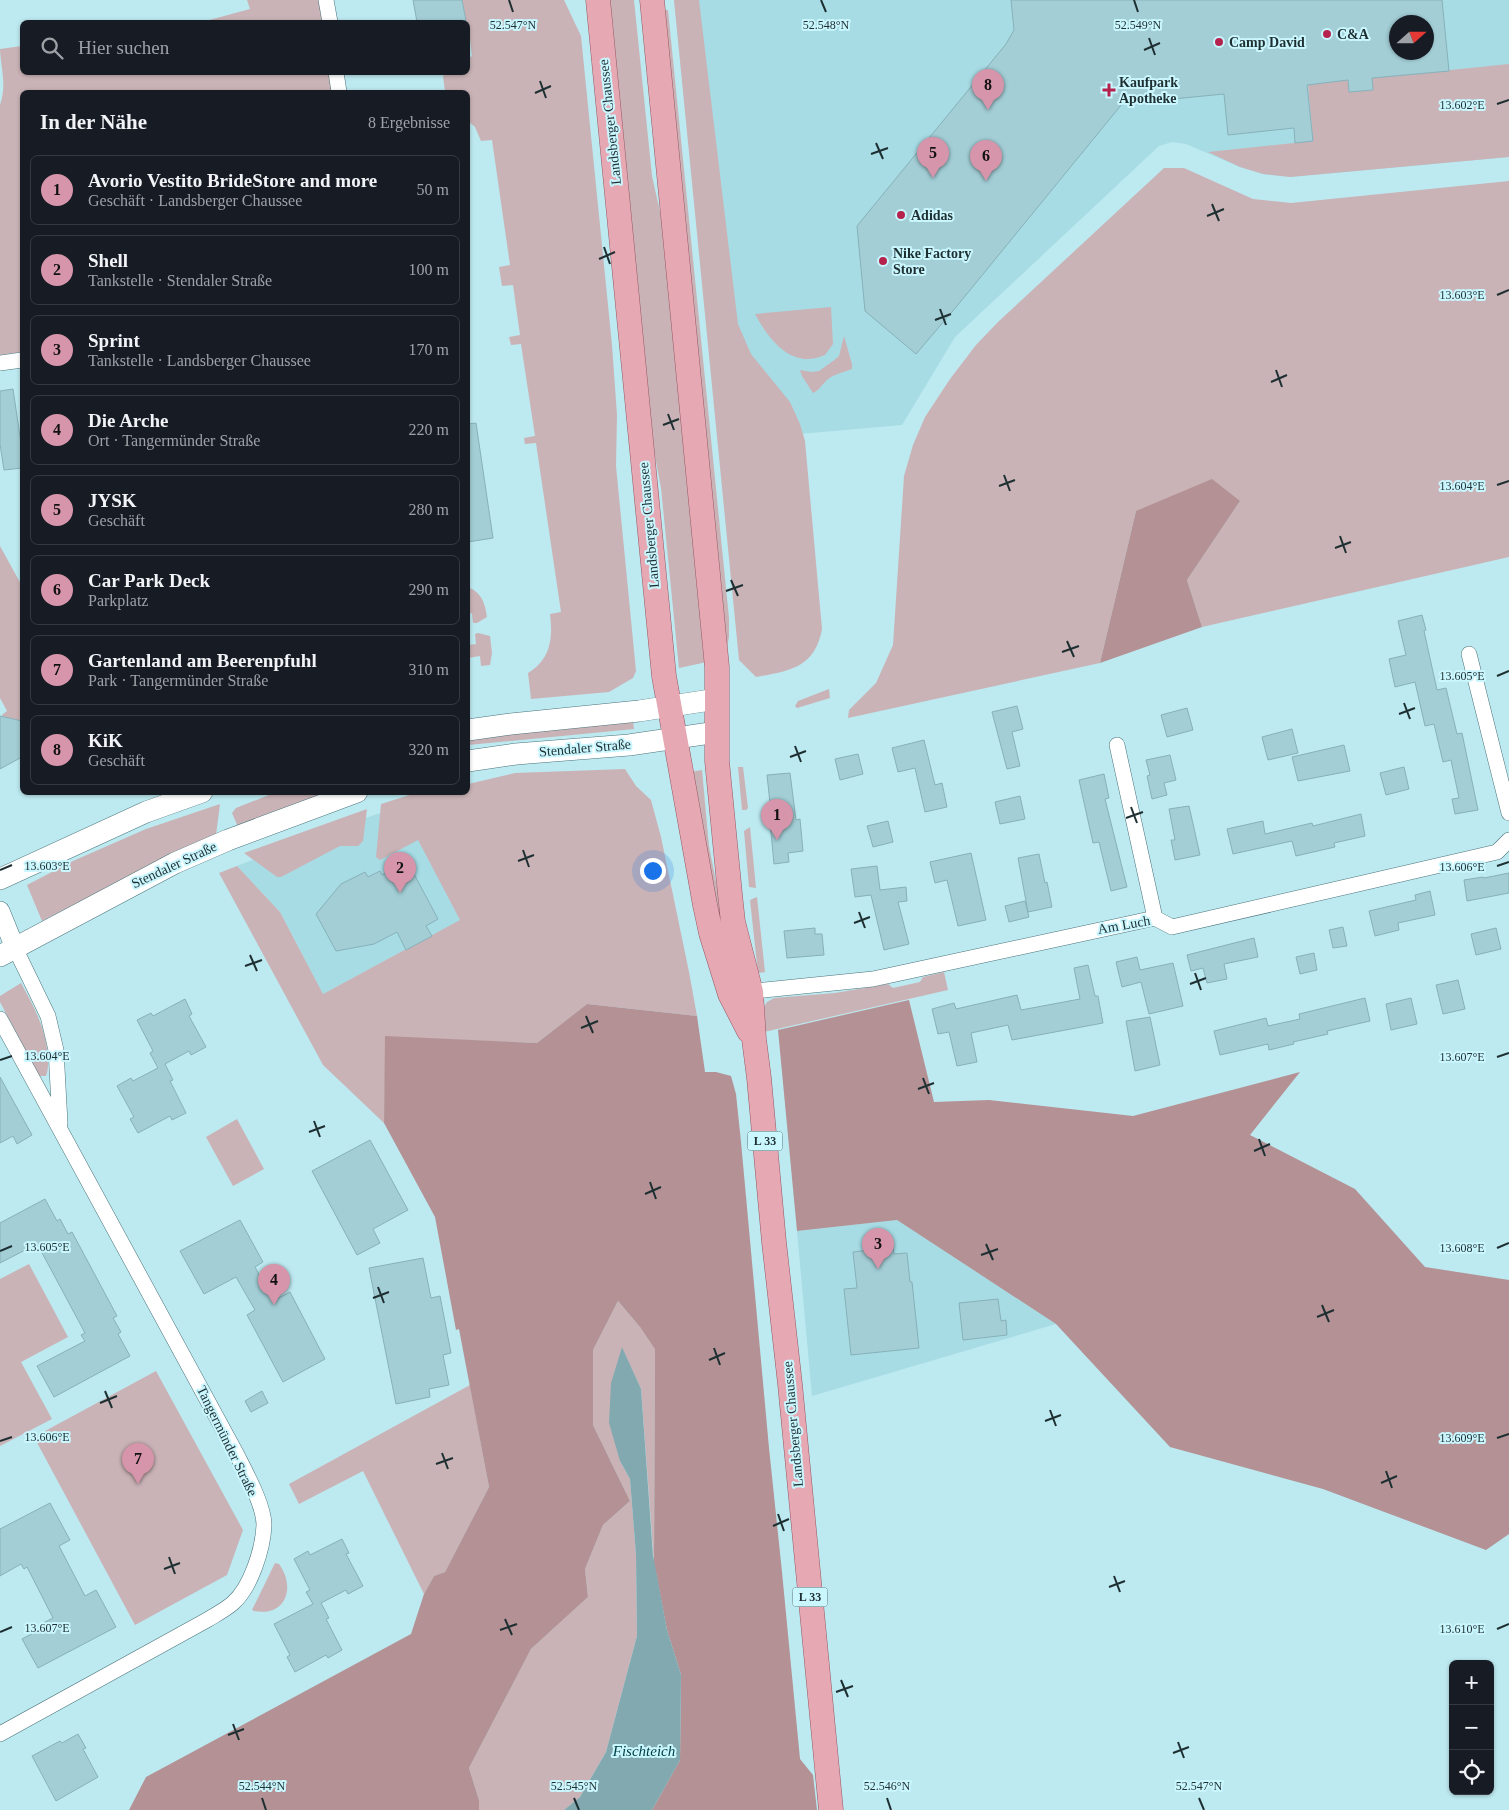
<!DOCTYPE html>
<html lang="de">
<head>
<meta charset="utf-8">
<style>
	body { margin:0; font-family:"Times New Roman",serif; background:#242831; color:#f1f3f6 }
	.controls { position:absolute; right:15px; bottom:15px; display:grid; overflow:hidden; border-radius:8px; box-shadow:0 1px 4px #0004 }
	.controls button { width:45px; height:45px; display:grid; place-items:center; padding:0; border:0; border-bottom:1px solid #363941; background:#171b24; color:#f1f3f6; font:25px sans-serif }
	.compass { position:absolute; left:1389px; top:15px; width:45px; height:45px; border-radius:50%; background:#171b24; box-shadow:0 1px 4px #0004; rotate:69deg }
	.you { position:absolute; left:652px; top:870px; width:18px; height:18px; margin:-12px; border:4px solid #fff; border-radius:50%; background:#1a73e8; box-shadow:0 0 0 8px #1a73e833 }
	.badge { display:grid; place-items:center; width:32px; height:32px; border-radius:50%; background:#d695aa; color:#111; font-size:16px; font-weight:700 }
	.pin { position:absolute; translate:-50% -41px; filter:drop-shadow(0 1px 2px #0008) }
	.pin::after { content:''; position:absolute; top:26px; width:18px; height:15px; background:inherit; clip-path:polygon(0 0,100% 0,50% 100%) }
	.list { margin:0; padding:0; list-style:none }
	h2 { display:flex; justify-content:space-between; align-items:center; height:65px; margin:0; padding:0 20px; font-size:21px }
	h2 small { font-size:16px; font-weight:400; color:#9ea1a6 }
	.list li { display:grid; grid-template-columns:32px 1fr auto; gap:15px; align-items:center; box-sizing:border-box; height:70px; margin:0 10px 10px; padding:0 10px; border:1px solid #363941; border-radius:8px }
	.list b { display:block; font-size:19px; white-space:nowrap }
	.list p { margin:0; font-size:16px; white-space:nowrap; color:#9ea1a6 }
	.list em { font-size:16px; font-style:normal; color:#9ea1a6 }
	.icon { flex:none; width:28px; height:28px; fill:none; stroke:currentColor; stroke-width:2; stroke-linecap:round; stroke-linejoin:round }
	.map { position:relative; flex:none; width:1509px; height:1810px; overflow:hidden }
	.search { position:absolute; background:#171b24; box-shadow:0 1px 4px #0004; left:20px; top:20px; width:450px; height:55px; display:flex; align-items:center; gap:12px; box-sizing:border-box; padding:0 18px; border-radius:8px; color:#9ea1a6; font-size:19px }
	.panel { position:absolute; background:#171b24; box-shadow:0 1px 4px #0004; left:20px; top:90px; width:450px; height:705px; border-radius:8px }
	.map>svg:first-child { display:block }
</style>
</head>
<body>
<div class="map">
<svg width="1509" height="1810" viewBox="0 0 1509 1810">
	<rect width="100%" height="100%" fill="#bde9f0"/>
	<path fill="#a7dce5" fill-rule="evenodd" d="M674,0H1509V157L1290,177L1263,174L1240,167L1186,144L1172,142L1159,146L955,337L902,425L719,441ZM1396,22H1426V52H1396Z
		M400,806L461,920L323,994L280,912L237,866L311,837Z
		M897,1220L1056,1324L812,1396L797,1231Z"/>
	<path fill="#cab3b6" d="M247,0H319L322,22H202L250,9Z
		M462,0H564L581,36L612,345L617,415L616,466L636,671L633,678L609,692L531,699L528,673C551,659 553,638 550,614L561,612L536,443L525,444L524,438L535,436L521,344L511,345L509,337L520,335L513,285L502,286L499,267L510,265L492,140L481,141L475,127L468,121V92H445L443,76L447,73L468,72V59L472,56L468,22H466Z
		M608,0H634L652,176L663,225L707,662L679,668L661,488L652,440Z
		M674,0H699L738,324L751,354L790,402L800,424L805,441L822,629C815,668 789,671 756,677L739,660Z
		M663,10H668L729,618V637L727,647Z
		M22,46V72L330,73L332,92H22V352L0,355V105C7,84 1,70 0,49Z
		M1509,64V157L1290,177L1263,174L1240,167L1208,152L1313,141L1308,85L1348,80L1349,92L1373,90L1372,78Z
		M1164,168H1184L1253,199L1291,203L1509,181V557L1202,627L1187,580L1240,501L1136,511L1100,663L848,718L849,710L876,683L893,645L904,476L913,445L925,417L950,379L976,345L998,322Z
		M831,307L833,344L825,355C792,370 769,340 755,314Z
		M844,336L852,364V369C844,372 835,374 828,379C822,384 820,390 813,393L802,376L800,370L811,372L819,371L833,361L839,356Z
		M0,546L22,586V720L9,728L2,715L7,711L0,698Z
		M468,587C482,593 485,603 487,617L477,623H473L472,613L468,614Z
		M478,633L490,636L492,653L490,665L481,666L480,656L468,658V645L476,644L475,634Z
		M829,689L830,698L797,708L795,706L798,701Z
		M633,721L634,729L468,745V737Z
		M738,767H743L748,808L746,810H742Z
		M625,769L636,786L651,800L661,837L689,972L697,1016L587,1004L537,1043L386,1037L384,1123L323,1065L219,873L237,866L280,912L323,994L460,920L418,840L380,860L376,857L381,804L416,793L468,792V784L515,773Z
		M702,770L709,846L728,943L725,947L690,772Z
		M274,793H329L238,827L232,813L236,808Z
		M220,804L216,835L182,849L42,921L27,885L73,861L146,829Z
		M367,809L363,841L358,846H340L281,877H277L244,853Z
		M750,827L756,888L749,887L744,831Z
		M757,897L765,972L758,973L750,900Z
		M944,972L948,990L764,1032L762,1010L767,1002L774,998L835,993L888,984L893,988L920,982L923,977Z
		M21,983C35,1009 47,1030 48,1061C48,1066 48,1071 46,1076H40L38,1074L0,1002V996Z
		M237,1119L264,1169L233,1186L206,1137Z
		M29,1264L68,1337L21,1362L52,1419L0,1446V1279Z
		M618,1301L640,1327L655,1348L654,1563L641,1389L622,1348L620,1461L630,1479L636,1555L637,1636L606,1752L580,1797L564,1810H479V1800L469,1768L531,1649L588,1597L585,1569L603,1525L630,1501L593,1425V1350Z
		M156,1371L243,1530L227,1575L135,1625L34,1437Z
		M470,1385L489,1487L445,1572L434,1576L424,1594L363,1471L299,1504L289,1484Z
		M275,1563L279,1564C296,1587 286,1617 254,1611L252,1610Z"/>
	<path fill="#b39194" d="M1212,479L1240,501L1187,580L1202,627L1100,663L1136,511Z
		M909,1000L934,1102L989,1100L1133,1116L1300,1072L1250,1135L1355,1189L1425,1267L1509,1280V1534L1486,1550L1323,1489L1170,1447L1056,1324L897,1220L797,1231L778,1030Z
		M587,1004L697,1016L705,1072H716L731,1076L736,1094L741,1142L769,1448L782,1572L800,1759L813,1775L817,1810H652L680,1760L681,1675L667,1630L654,1563L655,1349L640,1327L618,1301L593,1350V1425L630,1501L603,1525L585,1569L588,1597L531,1649L469,1768L479,1800V1810H129L146,1777L411,1634L424,1594L434,1576L445,1572L489,1487L459,1329L456,1330L435,1217L384,1123L385,1036L537,1043Z"/>
	<path fill="#83a9b0" d="M622,1347L641,1389L653,1555L667,1630L681,1675L680,1760L652,1810H564L580,1797L606,1752L637,1636L636,1555L630,1479L620,1461L609,1423L611,1383Z"/>
	<path fill="#a3ced6" stroke="#87b1b9" fill-rule="evenodd" d="M413,0H462L466,21L417,22Z
		M1011,0H1442L1449,71L1372,78L1373,90L1349,92L1348,80L1307,85L1313,141L1295,143L1294,128L1228,135L1224,94L1122,104L957,306L916,354L865,311L857,226L1006,44L1014,30ZM1396,22H1426V52H1396Z
		M13,389L22,450V468L4,470L0,444V391Z
		M476,423L493,538L468,542V424Z
		M1422,615L1426,630L1424,631L1437,690L1446,688L1457,734L1462,733L1478,810L1455,814L1452,799L1459,798L1451,760L1443,762L1434,724L1425,726L1415,682L1395,687L1389,659L1406,655L1398,621Z
		M1017,706L1023,729L1012,732L1020,766L1007,769L992,712Z
		M1187,708L1193,730L1167,737L1161,715Z
		M0,716L22,721V757L0,769Z
		M1292,729L1298,753L1268,760L1262,737Z
		M924,740L935,785L942,783L947,807L925,812L915,768L898,772L892,748Z
		M1344,745L1350,771L1298,781L1292,757Z
		M858,754L863,774L840,780L835,759Z
		M1170,755L1176,780L1164,783L1167,795L1152,799L1147,776L1150,775L1146,760Z
		M1404,767L1409,789L1386,795L1380,773Z
		M790,773L796,820L800,819L803,851L788,853L789,862L774,864L770,822H772L767,775Z
		M1104,774L1109,798L1105,799L1127,887L1111,891L1099,842L1093,843L1079,780Z
		M1020,796L1025,819L1000,824L995,802Z
		M1189,806L1200,855L1175,860L1171,840H1175L1169,809Z
		M1361,814L1365,836L1334,843L1335,847L1296,856L1292,841L1233,854L1227,829L1263,821L1265,834L1312,823L1313,826Z
		M888,821L893,842L873,847L867,826Z
		M971,853L986,920L958,926L947,880L935,883L930,862Z
		M1039,854L1045,883L1047,882L1052,907L1028,912L1018,858Z
		M407,861L438,919L426,926L432,936L406,950L397,932L374,944L336,951L316,914L341,884L365,872L368,877L380,871L382,875Z
		M877,866L880,890L906,887L907,901L898,902L909,944L884,950L871,895L855,897L851,869Z
		M1509,873V893L1467,901L1464,880L1483,877L1484,878Z
		M1430,891L1435,915L1398,923L1399,930L1375,936L1369,911L1416,900L1415,895Z
		M1025,901L1029,917L1009,922L1005,906Z
		M1343,927L1347,946L1333,948L1329,930Z
		M815,928V934H822L824,955L787,958L784,931Z
		M1496,928L1501,949L1476,955L1471,934Z
		M1254,938L1258,957L1224,964L1227,979L1207,983L1203,968L1191,971L1187,955Z
		M1314,953L1317,970L1300,974L1296,957Z
		M1137,957L1140,970L1173,963L1183,1006L1149,1014L1141,982L1122,987L1116,962Z
		M1088,965L1095,996H1098L1103,1023L1012,1040L1008,1025L971,1033L977,1062L957,1066L949,1032L938,1034L932,1009L954,1003L956,1009L1017,995L1021,1010L1080,999L1074,968Z
		M1458,980L1465,1009L1443,1014L1436,985Z
		M1365,998L1370,1021L1327,1031L1328,1034L1293,1042L1294,1044L1269,1050L1268,1044L1220,1055L1214,1031L1266,1018L1268,1026L1300,1019L1299,1014Z
		M1411,998L1417,1024L1391,1030L1386,1004Z
		M185,999L192,1014L189,1016L206,1047L191,1055L189,1051L165,1064L173,1080L170,1081L186,1113L172,1120L170,1116L138,1133L130,1119L134,1117L117,1086L131,1078L133,1081L158,1068L150,1053L153,1051L137,1020L151,1013L153,1016Z
		M1150,1017L1160,1065L1135,1071L1126,1021Z
		M0,1077L32,1135L17,1144L13,1136L0,1143Z
		M370,1140L408,1210L373,1229L380,1243L357,1255L312,1171Z
		M45,1199L57,1221L60,1219L68,1234L72,1232L117,1316L113,1318L121,1332L118,1334L130,1356L54,1397L37,1366L85,1341L81,1335L85,1333L40,1249L36,1251L33,1246L0,1263V1223Z
		M240,1220L263,1262L255,1267L273,1301L290,1292L325,1359L283,1382L247,1315L255,1310L236,1277L204,1294L180,1251Z
		M893,1247L894,1254L907,1253L910,1282H912L919,1348L851,1355L844,1289L857,1288L853,1252Z
		M423,1258L431,1298L440,1296L451,1353L443,1355L449,1385L429,1389L430,1397L396,1404L369,1268Z
		M998,1299L1001,1321L1006,1320L1007,1335L963,1340L959,1303Z
		M262,1391L268,1403L251,1412L245,1401Z
		M50,1503L70,1540L59,1546L85,1596L96,1590L116,1627L38,1668L22,1639L45,1627L43,1623L53,1618L27,1567L24,1569L21,1564L0,1576V1529Z
		M342,1539L349,1553L346,1554L363,1586L348,1594L346,1590L321,1603L329,1618L326,1619L342,1650L328,1658L326,1655L295,1672L287,1657L290,1655L274,1624L313,1604L306,1592L310,1590L294,1559L308,1551L310,1555Z
		M78,1734L86,1748L83,1749L98,1777L56,1801L32,1756L60,1741L62,1743Z"/>
	<g fill="none" stroke-linecap="round" stroke-linejoin="round">
		<g stroke="#4b747b" stroke-width="16">
			<path id="minor" d="M326,0L330,22
				M336,72L339,92
				M0,363L22,360
				M1469,654L1509,813
				M1117,745L1155,918
				M15,948L48,1016L56,1050L60,1123
				M744,992L873,979L1155,918L1172,927L1497,852L1509,840
				M0,1019L236,1453C245,1471 264,1505 264,1525C263,1549 251,1587 233,1603C225,1610 215,1615 207,1620L0,1734"/>
		</g>
		<g stroke="#4b747b" stroke-width="20">
			<path id="tertiary" d="M0,911L15,948"/>
		</g>
		<g stroke="#4b747b" stroke-width="22">
			<path id="secondary" d="M468,730L511,724L639,711L717,699
				M468,761L516,754L629,745L717,732
				M0,879L146,812L202,792
				M0,956L175,863L228,840L357,792"/>
		</g>
		<g stroke="#955864" stroke-width="25">
			<path id="primary" d="M598,0L664,676L705,905L711,933L730,994L749,1031
				M652,0L717,667V761L730,894L733,922L751,992L754,1039L759,1078L774,1242L790,1384L831,1810"/>
		</g>
		<use href="#minor" stroke="#fff" stroke-width="15"/>
		<use href="#tertiary" stroke="#fff" stroke-width="19"/>
		<use href="#secondary" stroke="#fff" stroke-width="21"/>
		<use href="#primary" stroke="#e6a8b2" stroke-width="24"/>
	</g>
	<path fill="none" stroke="#1e2f32" stroke-width="2" d="M509,0L513,12M821,0L826,12M1134,0L1138,12M1149,38L1155,55M1144,50L1160,43M540,81L546,98M535,93L551,86M1497,104L1509,100M876,143L883,159M871,154L888,148M1212,204L1219,221M1207,216L1224,209M604,247L610,264M599,259L615,252M1497,295L1509,290M940,309L946,325M935,320L951,314M1276,370L1282,387M1271,382L1287,375M668,414L674,430M663,425L679,419M1004,475L1010,491M1497,485L1509,481M999,486L1015,480M1340,536L1346,553M1335,548L1351,542M731,580L738,596M726,591L743,585M1067,641L1074,657M1062,652L1079,646M1497,676L1509,671M1404,703L1410,719M1399,714L1415,708M795,746L801,762M790,757L806,751M1131,807L1137,823M1126,818L1143,812M523,850L529,867M518,861L534,855M1497,866L1509,862M0,870L12,865M859,912L865,928M854,923L870,917M250,955L257,971M245,966L262,960M1195,973L1201,990M1190,984L1206,978M586,1016L593,1033M581,1028L598,1021M1497,1057L1509,1053M0,1060L12,1056M923,1078L929,1094M918,1089L934,1083M314,1121L320,1137M309,1132L325,1126M1259,1139L1265,1156M1254,1151L1270,1144M650,1182L656,1199M645,1194L661,1187M986,1244L993,1260M1497,1248L1509,1243M0,1251L12,1246M981,1255L998,1249M378,1287L384,1303M373,1298L389,1292M1322,1305L1329,1322M1317,1317L1334,1310M714,1348L720,1365M709,1360L725,1353M105,1391L112,1408M100,1403L117,1396M1050,1410L1056,1426M1045,1421L1061,1415M1497,1438L1509,1434M0,1441L12,1437M442,1453L448,1469M436,1464L453,1458M1386,1471L1392,1488M1381,1483L1397,1476M778,1514L784,1531M773,1526L789,1519M169,1557L175,1574M164,1569L180,1563M1114,1576L1120,1592M1109,1587L1125,1581M505,1619L512,1635M1497,1629L1509,1624M500,1630L517,1624M0,1632L12,1627M841,1680L848,1697M836,1692L853,1686M233,1724L239,1740M228,1735L244,1729M1178,1742L1184,1758M1173,1753L1189,1747M262,1798L266,1810M574,1798L579,1810M887,1798L891,1810M1199,1798L1204,1810"/>
	<g fill="#b5234d" stroke="#caf6fe" stroke-width="2">
		<circle cx="1327" cy="34" r="5"/>
		<circle cx="1219" cy="42" r="5"/>
		<path d="M1106.5 82.5h5v5h5v5h-5v5h-5v-5h-5v-5h5z"/>
		<circle cx="901" cy="215" r="5"/>
		<circle cx="883" cy="261" r="5"/>
	</g>
	<g text-anchor="middle" dominant-baseline="central" stroke-width="4" stroke-linejoin="round" paint-order="stroke">
		<g fill="#caf6fe" stroke="#526b6f" stroke-width="1">
			<rect x="747.5" y="1131.5" width="35" height="19" rx="4"/>
			<rect x="792.5" y="1587.5" width="35" height="19" rx="4"/>
		</g>
		<g font-size="12" font-weight="bold" fill="#1e2f32">
			<text x="765" y="1141">L 33</text>
			<text x="810" y="1597">L 33</text>
		</g>
		<g font-size="14" font-weight="bold" fill="#1e2f32" stroke="#caf6fe" text-anchor="start">
			<text x="1337" y="34">C&amp;A</text>
			<text x="1229" y="42">Camp David</text>
			<text x="1119" y="82">Kaufpark<tspan x="1119" dy="16">Apotheke</tspan></text>
			<text x="911" y="215">Adidas</text>
			<text x="893" y="253">Nike Factory<tspan x="893" dy="16">Store</tspan></text>
		</g>
		<g font-size="14" fill="#1e2f32" stroke="#caf6fe">
			<text transform="translate(610 122) rotate(-96)">Landsberger Chaussee</text>
			<text transform="translate(649 525) rotate(-95)">Landsberger Chaussee</text>
			<text transform="translate(585 748) rotate(-5)">Stendaler Straße</text>
			<text transform="translate(174 865) rotate(-25)">Stendaler Straße</text>
			<text transform="translate(1124 925) rotate(-10)">Am Luch</text>
			<text transform="translate(793 1424) rotate(-95)">Landsberger Chaussee</text>
			<text transform="translate(227 1441) rotate(64)">Tangermünder Straße</text>
		</g>
		<g font-size="15" font-style="italic" fill="#024048" stroke="#caf6fe">
			<text x="644" y="1751">Fischteich</text>
		</g>
	</g>
	<g font-size="12" text-anchor="middle" fill="#1e2f32" stroke="#caf6fe" stroke-width="4" stroke-linejoin="round" paint-order="stroke">
		<text x="513" y="29">52.547°N</text>
		<text x="826" y="29">52.548°N</text>
		<text x="1138" y="29">52.549°N</text>
		<text x="1462" y="109">13.602°E</text>
		<text x="1462" y="299">13.603°E</text>
		<text x="1462" y="490">13.604°E</text>
		<text x="1462" y="680">13.605°E</text>
		<text x="47" y="870">13.603°E</text>
		<text x="1462" y="871">13.606°E</text>
		<text x="47" y="1060">13.604°E</text>
		<text x="1462" y="1061">13.607°E</text>
		<text x="47" y="1251">13.605°E</text>
		<text x="1462" y="1252">13.608°E</text>
		<text x="47" y="1441">13.606°E</text>
		<text x="1462" y="1442">13.609°E</text>
		<text x="47" y="1632">13.607°E</text>
		<text x="1462" y="1633">13.610°E</text>
		<text x="262" y="1790">52.544°N</text>
		<text x="574" y="1790">52.545°N</text>
		<text x="887" y="1790">52.546°N</text>
		<text x="1199" y="1790">52.547°N</text>
	</g>
</svg>
<div class="controls">
<button>+</button>
<button>−</button>
<button><svg class="icon" aria-label="locate" viewBox="0 0 24 24"><circle cx="12" cy="12" r="6"/><path d="M12 2v4M12 18v4M2 12h4M18 12h4"/></svg></button>
</div>
<svg class="compass" viewBox="-18 -18 36 36"><path d="M0-13l5 13h-10z" fill="#e53935"/><path d="M0 13l5-13h-10z" fill="#9ea1a6"/></svg>
<div class="you"></div>
<div class="pin badge" style="left:777px;top:840px">1</div>
<div class="pin badge" style="left:400px;top:893px">2</div>
<div class="pin badge" style="left:878px;top:1269px">3</div>
<div class="pin badge" style="left:274px;top:1305px">4</div>
<div class="pin badge" style="left:933px;top:178px">5</div>
<div class="pin badge" style="left:986px;top:181px">6</div>
<div class="pin badge" style="left:138px;top:1484px">7</div>
<div class="pin badge" style="left:988px;top:110px">8</div>
<div class="search"><svg class="icon" aria-label="search" viewBox="0 0 24 24"><circle cx="10" cy="10" r="6"/><path d="M15 15l6 6"/></svg>Hier suchen</div>
<section class="panel">
<h2>In der Nähe<small>8 Ergebnisse</small></h2>
<ul class="list">
<li><span class="badge">1</span><div><b>Avorio Vestito BrideStore and more</b><p>Geschäft · Landsberger Chaussee</p></div><em>50 m</em></li>
<li><span class="badge">2</span><div><b>Shell</b><p>Tankstelle · Stendaler Straße</p></div><em>100 m</em></li>
<li><span class="badge">3</span><div><b>Sprint</b><p>Tankstelle · Landsberger Chaussee</p></div><em>170 m</em></li>
<li><span class="badge">4</span><div><b>Die Arche</b><p>Ort · Tangermünder Straße</p></div><em>220 m</em></li>
<li><span class="badge">5</span><div><b>JYSK</b><p>Geschäft</p></div><em>280 m</em></li>
<li><span class="badge">6</span><div><b>Car Park Deck</b><p>Parkplatz</p></div><em>290 m</em></li>
<li><span class="badge">7</span><div><b>Gartenland am Beerenpfuhl</b><p>Park · Tangermünder Straße</p></div><em>310 m</em></li>
<li><span class="badge">8</span><div><b>KiK</b><p>Geschäft</p></div><em>320 m</em></li>
</ul>
</section>
</div>
</body>
</html>
